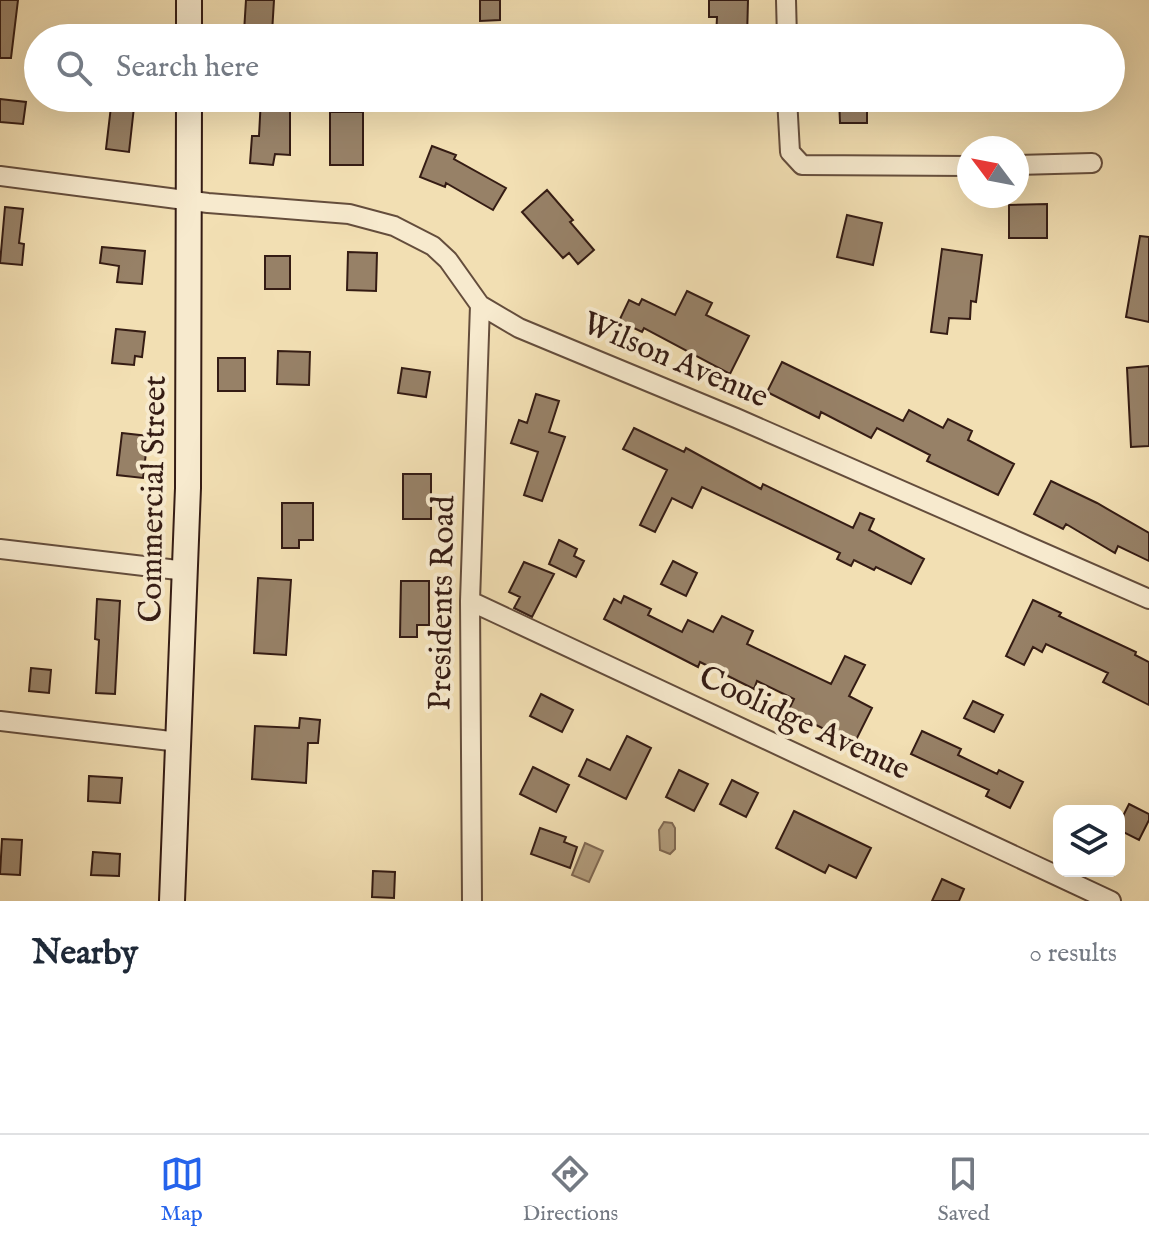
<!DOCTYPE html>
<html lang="en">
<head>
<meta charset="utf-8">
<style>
	body { margin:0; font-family:"IM FELL English",serif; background:#f2f2f3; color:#1f2937 }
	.controls { position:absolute; right:24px; bottom:24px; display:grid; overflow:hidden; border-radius:16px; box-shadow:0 8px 32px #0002 }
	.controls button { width:72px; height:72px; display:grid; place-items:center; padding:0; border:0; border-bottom:2px solid #e0e1e3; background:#fff; color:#1f2937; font:40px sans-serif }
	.compass { position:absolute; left:957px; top:136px; width:72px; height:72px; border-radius:50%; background:#fff; box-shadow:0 8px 32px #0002; rotate:302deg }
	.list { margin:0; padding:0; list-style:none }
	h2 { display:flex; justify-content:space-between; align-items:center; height:104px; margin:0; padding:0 32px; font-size:34px }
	h2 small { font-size:26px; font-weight:400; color:#747a83 }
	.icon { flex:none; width:44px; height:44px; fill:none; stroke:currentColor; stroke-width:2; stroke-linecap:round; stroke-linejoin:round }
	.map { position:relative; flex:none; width:1149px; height:901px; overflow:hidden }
	.search { position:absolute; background:#fff; box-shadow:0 8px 32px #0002; left:24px; right:24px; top:24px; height:88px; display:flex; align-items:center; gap:20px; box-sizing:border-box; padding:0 28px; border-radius:44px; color:#747a83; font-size:30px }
	.sheet { height:232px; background:#fff }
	nav { display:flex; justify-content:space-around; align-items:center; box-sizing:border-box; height:112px; border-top:2px solid #e0e1e3; background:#fff; font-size:22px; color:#747a83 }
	nav a { display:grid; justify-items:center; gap:4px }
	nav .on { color:#2563eb }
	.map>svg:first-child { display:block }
</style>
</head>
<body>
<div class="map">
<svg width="1149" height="901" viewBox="0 0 1149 901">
	<rect width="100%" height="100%" fill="#f2dfb3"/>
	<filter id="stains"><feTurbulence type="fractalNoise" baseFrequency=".0025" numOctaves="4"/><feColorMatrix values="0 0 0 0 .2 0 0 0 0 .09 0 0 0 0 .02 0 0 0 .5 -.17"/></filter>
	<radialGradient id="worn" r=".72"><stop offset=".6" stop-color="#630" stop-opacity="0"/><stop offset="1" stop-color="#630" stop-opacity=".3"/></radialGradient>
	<path fill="#b29d7d" stroke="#806953" stroke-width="2" d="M664,822L672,823L675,828V849L670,854L660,850L659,830Z
		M585,843L603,851L589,882L572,875Z"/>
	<path fill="#978167" stroke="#351c14" stroke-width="2" d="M0,0H18L11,58H0Z
		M246,0H274L272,33L244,32Z
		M480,0H500V20L480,21Z
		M709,0H748L747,38H716L717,17H709Z
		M112,98H135L129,152L106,149Z
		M261,98H290V155L275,154L273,165L250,163L252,136H259Z
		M839,98H867V123H840Z
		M0,99L26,102L23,124L0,122Z
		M330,112H363V165H330Z
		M432,146L456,155L454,159L506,188L493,210L446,183L445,187L420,177Z
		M547,190L573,220L570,222L594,250L578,264L569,253L563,258L522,212Z
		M1047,204V238H1009V205Z
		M5,207L23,209L19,243L24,244L22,265L0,263Z
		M847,215L882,223L873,265L837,257Z
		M1140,236L1149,237V322L1126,317Z
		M102,247L145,251L142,284L117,282L119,266L100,263Z
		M942,249L982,255L976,302L971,301L970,319L949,318L947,334L931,332Z
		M348,252L377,253L376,291L347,290Z
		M265,256H290V289H265Z
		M687,291L712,303L706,315L749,336L730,374L644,328L642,332L619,321L629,300L639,305L642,299L675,315Z
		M116,329L145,332L142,357L135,356L134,365L112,363Z
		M278,351L310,352L309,385L277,384Z
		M218,358H245V391H218Z
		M782,362L903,421L909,410L943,428L948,419L972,431L968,440L1014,464L998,495L927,461L930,455L877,428L871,438L821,412L819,418L767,392Z
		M1149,366V446L1131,447L1127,368Z
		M402,368L430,372L426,397L398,393Z
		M536,394L559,401L549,432L565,437L542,501L524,495L538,452L511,443L519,420L527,423Z
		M634,428L684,452L686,448L761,489L763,484L853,528L860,513L874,519L869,530L924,559L911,584L876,567L874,570L854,560L851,566L837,559L840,553L702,487L692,508L672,498L655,532L640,525L667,470L623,449Z
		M122,433L148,436L143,478L117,475Z
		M403,474H431V519H403Z
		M1051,481L1097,503L1149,533V561L1118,546L1115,553L1066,524L1063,529L1034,514Z
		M282,503H313V540H299V548H282Z
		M559,540L577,549L574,556L584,561L576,577L549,564Z
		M673,561L697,573L686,596L661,584Z
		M524,562L554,574L532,617L514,608L520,597L509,592Z
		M258,578L291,580L286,655L254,653Z
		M401,581H429V625H417V637H400Z
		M624,596L651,609L648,615L682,632L688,620L713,632L722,616L753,631L747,644L831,684L845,656L865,665L849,696L872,708L854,744L788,711L794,699L757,681L754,689L700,662L698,667L604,619L614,599L621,603Z
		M97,599L120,601L115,694L96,693L99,640L95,639Z
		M1033,600L1061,613L1059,616L1136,652L1135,655L1149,662V705L1103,682L1108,673L1046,644L1042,652L1033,647L1024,665L1006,656Z
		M31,668L51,670L49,693L29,691Z
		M541,694L573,710L562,732L530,716Z
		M973,701L1003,715L994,732L964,718Z
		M300,718L320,720L318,743H308L306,783L252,779L255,726L299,728Z
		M922,731L961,749L958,755L997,774L999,770L1023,782L1010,808L986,796L989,790L911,754Z
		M627,736L651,748L626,799L579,776L587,759L610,770Z
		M533,767L569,785L556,812L520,794Z
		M679,770L708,784L694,811L666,797Z
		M89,776L122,778L120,803L88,801Z
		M732,780L758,793L746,817L720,804Z
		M1129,804L1149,814V820L1139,840L1119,830V824Z
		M794,811L871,848L856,878L829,865L825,873L776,848Z
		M540,828L566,837L564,842L577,847L570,868L531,854Z
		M2,839L22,840L20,875L0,874Z
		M93,852L120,854L119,876L91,875Z
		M373,871L395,872L394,898L372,897Z
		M942,879L964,889L959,901H932Z"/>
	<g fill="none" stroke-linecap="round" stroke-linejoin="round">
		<g stroke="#644d3c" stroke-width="22">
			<path id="street" d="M786,0L787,38
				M787,98L790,152L802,165L969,166
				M1017,165L1092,163
				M0,176L208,203L349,214L394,226L433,246L448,260L480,305L519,328L736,418L1149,599
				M0,549L186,571
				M470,601L1111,901
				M0,721L179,742
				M472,901L470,601L480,305"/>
		</g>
		<g stroke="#351c14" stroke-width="28">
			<path id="secondary" d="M189,38V0
				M172,901L188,488L189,98"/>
		</g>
		<use href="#street" stroke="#f7eace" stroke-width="18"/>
		<use href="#secondary" stroke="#f7eace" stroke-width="24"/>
	</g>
	<g text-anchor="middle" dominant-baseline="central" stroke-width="8" stroke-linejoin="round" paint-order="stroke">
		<g font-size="32" fill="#351c14" stroke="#f7eace">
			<text transform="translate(675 361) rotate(23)">Wilson Avenue</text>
			<text transform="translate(154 499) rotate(-89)">Commercial Street</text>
			<text transform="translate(443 603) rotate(-89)">Presidents Road</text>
			<text transform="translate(804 724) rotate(25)">Coolidge Avenue</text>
		</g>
	</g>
	<rect width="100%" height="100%" filter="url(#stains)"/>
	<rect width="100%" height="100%" fill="url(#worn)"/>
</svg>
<div class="controls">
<button><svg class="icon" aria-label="layers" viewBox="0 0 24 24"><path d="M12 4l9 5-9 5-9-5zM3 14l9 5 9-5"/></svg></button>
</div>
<svg class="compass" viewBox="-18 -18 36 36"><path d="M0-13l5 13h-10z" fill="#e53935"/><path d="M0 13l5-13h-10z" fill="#747a83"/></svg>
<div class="search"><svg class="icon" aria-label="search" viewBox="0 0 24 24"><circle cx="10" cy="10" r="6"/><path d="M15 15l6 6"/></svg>Search here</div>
</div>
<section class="sheet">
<h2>Nearby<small>0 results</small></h2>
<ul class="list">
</ul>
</section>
<nav>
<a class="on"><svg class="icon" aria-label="map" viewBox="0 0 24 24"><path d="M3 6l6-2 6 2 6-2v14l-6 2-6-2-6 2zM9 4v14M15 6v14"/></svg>Map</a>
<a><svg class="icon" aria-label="directions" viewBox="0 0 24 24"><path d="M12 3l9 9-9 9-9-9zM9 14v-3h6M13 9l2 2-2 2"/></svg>Directions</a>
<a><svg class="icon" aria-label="saved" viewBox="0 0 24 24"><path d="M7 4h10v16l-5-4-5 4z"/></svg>Saved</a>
</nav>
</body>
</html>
